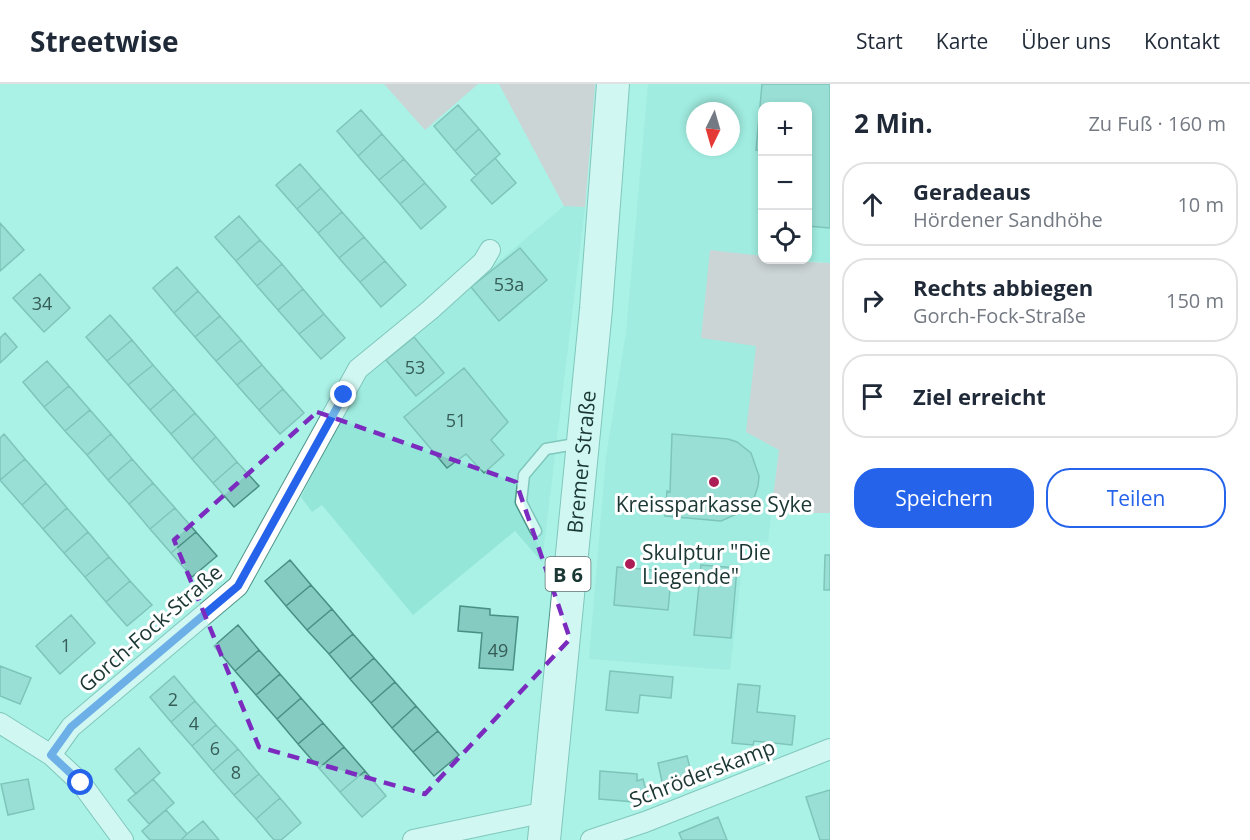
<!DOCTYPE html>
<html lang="de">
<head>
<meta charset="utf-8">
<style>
	body { margin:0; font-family:"Open Sans",sans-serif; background:#f6f6f7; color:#1f2937 }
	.controls { position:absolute; right:18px; top:18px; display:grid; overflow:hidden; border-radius:12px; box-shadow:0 3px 9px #0003 }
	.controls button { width:54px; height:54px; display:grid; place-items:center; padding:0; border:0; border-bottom:2px solid #e0e1e3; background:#fff; color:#1f2937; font:30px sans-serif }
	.compass { position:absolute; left:686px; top:18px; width:54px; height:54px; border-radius:50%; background:#fff; box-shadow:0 3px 9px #0003; rotate:185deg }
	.stop { position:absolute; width:18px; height:18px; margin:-14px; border:4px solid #2563eb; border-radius:50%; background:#fff }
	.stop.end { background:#2563eb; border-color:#fff; box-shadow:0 2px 6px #0008 }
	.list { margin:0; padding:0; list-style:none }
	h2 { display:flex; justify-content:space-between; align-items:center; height:78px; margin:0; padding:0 24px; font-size:26px }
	h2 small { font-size:20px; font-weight:400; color:#747a83 }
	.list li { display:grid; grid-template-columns:39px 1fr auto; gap:18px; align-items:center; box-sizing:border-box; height:84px; margin:0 12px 12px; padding:0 12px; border:2px solid #e0e1e3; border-radius:24px }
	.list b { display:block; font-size:22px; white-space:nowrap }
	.list p { margin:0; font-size:20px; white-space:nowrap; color:#747a83 }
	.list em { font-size:20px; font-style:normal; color:#747a83 }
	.actions { display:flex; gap:12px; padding:18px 24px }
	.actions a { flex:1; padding:14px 0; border:2px solid #2563eb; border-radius:24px; text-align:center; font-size:21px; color:#2563eb }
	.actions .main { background:#2563eb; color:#fff }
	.icon { flex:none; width:33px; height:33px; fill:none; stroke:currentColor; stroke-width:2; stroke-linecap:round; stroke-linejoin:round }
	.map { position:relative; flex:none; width:830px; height:756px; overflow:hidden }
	header { display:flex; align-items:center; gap:36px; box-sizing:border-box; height:84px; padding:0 30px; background:#fff; border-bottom:2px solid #e0e1e3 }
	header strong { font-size:28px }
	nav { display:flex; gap:33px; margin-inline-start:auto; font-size:21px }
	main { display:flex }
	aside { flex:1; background:#fff }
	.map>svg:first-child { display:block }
</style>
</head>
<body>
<header>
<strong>Streetwise</strong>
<nav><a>Start</a><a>Karte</a><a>Über uns</a><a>Kontakt</a></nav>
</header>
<main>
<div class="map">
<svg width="830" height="756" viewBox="0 0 830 756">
	<rect width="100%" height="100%" fill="#aaf1e6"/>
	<path fill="#94e6d9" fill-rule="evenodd" d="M648,0H830V179L799,176H808V22H762V172L710,167L756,262L779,366L768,458H745L730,586L589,575L606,373L626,249ZM695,27H731V63H695Z
		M564,122L585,123L542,478L515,447L413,531L322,421L312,428L301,413L363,293Z"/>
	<path fill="#f7b3c3" d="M384,0H478L425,46Z
		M499,0H595L585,123L564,122Z
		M710,166L762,172V176L830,179V429H771L779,366L746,348L756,262L701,254Z"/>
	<path fill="#86cbc1" stroke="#498f85" stroke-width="1.5" d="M762,0H830V144L808,142V22H762V67L756,66Z
		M458,21L479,45L455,67L434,42Z
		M361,26L382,50L358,72L337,47Z
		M479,45L500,70L476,91L455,67Z
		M382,50L404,75L379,96L358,72Z
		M495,74L516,99L492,120L471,96Z
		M404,75L425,99L400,120L379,96Z
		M300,80L321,104L297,125L276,101Z
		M425,99L446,123L421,145L400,120Z
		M321,104L342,128L318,149L297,125Z
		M342,128L364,153L339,174L318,149Z
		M239,132L260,156L236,177L215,153Z
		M0,139L24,166L0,187Z
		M364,153L385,177L360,198L339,174Z
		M260,156L282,180L257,202L236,177Z
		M520,164L547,196L499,237L471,203Z
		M385,177L406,201L381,223L360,198Z
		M282,180L303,205L278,226L257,202Z
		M177,183L198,207L174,229L153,204Z
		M40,190L70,224L44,248L13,214Z
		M303,205L324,230L299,250L278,226Z
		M198,207L220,232L195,253L174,229Z
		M324,230L345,254L321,275L299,250Z
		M110,231L132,256L107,277L86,253Z
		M220,232L241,256L216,277L195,253Z
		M5,249L17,263L0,279V254Z
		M414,253L444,289L416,312L386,276Z
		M132,256L153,281L128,301L107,277Z
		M241,256L262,281L237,301L216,277Z
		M47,277L69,302L44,323L23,298Z
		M153,281L174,305L150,326L128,301Z
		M262,281L283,305L259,326L237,301Z
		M464,284L508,338L491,356L504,371L484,389L466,370L447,384L404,333Z
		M69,302L90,326L65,347L44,323Z
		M174,305L195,329L171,350L150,326Z
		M283,305L304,329L280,350L259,326Z
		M90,326L111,350L87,371L65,347Z
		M195,329L216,353L192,375L171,350Z
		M4,350L25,375L0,396V354Z
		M111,350L132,375L108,396L87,371Z
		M672,350L728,355L737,358L751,369L759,392L758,402L754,414L744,427L721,437L665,432L667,407L670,408Z
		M216,353L237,378L213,399L192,375Z
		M25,375L46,399L22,421L0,396Z
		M132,375L153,399L129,420L108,396Z
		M237,378L259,402L234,423L213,399Z
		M46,399L67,424L43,445L22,421Z
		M153,399L175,424L150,445L129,420Z
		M67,424L88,448L64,469L43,445Z
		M175,424L196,448L171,469L150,445Z
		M88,448L109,473L85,493L64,469Z
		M196,448L217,472L192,493L171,469Z
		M825,471H830V506H824Z
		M109,473L130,497L106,518L85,493Z
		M290,476L311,501L286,522L265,497Z
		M701,481L737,484L731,554L694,551Z
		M617,483L653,486L657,492L671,494L668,526L614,521Z
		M130,497L152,521L127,542L106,518Z
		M311,501L332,525L307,546L286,522Z
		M460,522L490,525V531L518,533L513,586L479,584L482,549L458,547Z
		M332,525L353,550L329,570L307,546Z
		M71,531L95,559L60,590L36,562Z
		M238,541L259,566L235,587L214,562Z
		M353,550L374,574L350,595L329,570Z
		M259,566L280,590L256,611L235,587Z
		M374,574L395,598L371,619L350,595Z
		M0,582L31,594L20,620L0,612Z
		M610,587L673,593L671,614L640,611L638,629L606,626Z
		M280,590L301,614L277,635L256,611Z
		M174,592L195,617L171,638L150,613Z
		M395,598L416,622L392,644L371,619Z
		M738,600L760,602L757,628L795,632L792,661L754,657L753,661L732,659Z
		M301,614L323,639L298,660L277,635Z
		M195,617L216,641L192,662L171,638Z
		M416,622L438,647L413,668L392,644Z
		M323,639L344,663L319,684L298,660Z
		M216,641L238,665L213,687L192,662Z
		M438,647L459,671L434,692L413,668Z
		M344,663L365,687L340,708L319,684Z
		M139,664L160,689L136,710L115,685Z
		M238,665L259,690L234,711L213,687Z
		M687,672L694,701L664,707L658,679Z
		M365,687L386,712L362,733L340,708Z
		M600,687L637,690V697L643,695L648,715L635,718L599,715Z
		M259,690L280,714L256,735L234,711Z
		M28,695L34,725L8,731L1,700Z
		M153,695L174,719L149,740L128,716Z
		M830,706V756H820L806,713Z
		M280,714L301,739L281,756H274L256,735Z
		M166,726L187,750L181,756H150L142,747Z
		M718,733L727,756H682L679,749Z
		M203,737L219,756H181L187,750Z"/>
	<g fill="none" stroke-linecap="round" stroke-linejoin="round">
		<g stroke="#4e948a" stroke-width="13">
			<path id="service" d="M536,447L521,418L524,391L546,365L581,359"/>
		</g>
		<g stroke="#4e948a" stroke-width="22">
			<path id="minor" d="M0,639L51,671L81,699L123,756
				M51,671L71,643L238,502L358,285L430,226L483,178L490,166
				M413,756L546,728
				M591,756L645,738L830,665"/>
		</g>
		<g stroke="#4e948a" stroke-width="34">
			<g id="primary">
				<path id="s1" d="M544,756L596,225L613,0"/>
			</g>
		</g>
		<use href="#service" stroke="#fff" stroke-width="10"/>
		<use href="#minor" stroke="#fff" stroke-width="20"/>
		<use href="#primary" stroke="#fff" stroke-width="32"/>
	</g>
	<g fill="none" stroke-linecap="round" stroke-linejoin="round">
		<path stroke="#2563eb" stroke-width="8" d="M81,699L51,671L71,643L238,502L344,311"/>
	</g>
	<path d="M0 0H830V756H0ZM317,328L516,398L570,555L425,710L259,663L174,456Z" fill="#aaf1e6" fill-opacity=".55" fill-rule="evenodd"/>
	<path fill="none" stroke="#7b2cbf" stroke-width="4.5" stroke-dasharray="12 8" stroke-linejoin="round" d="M317,328L516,398L570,555L425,710L259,663L174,456Z"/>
	<g fill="#ad1e56" stroke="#fff" stroke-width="2">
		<circle cx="714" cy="398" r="6"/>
		<circle cx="630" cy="480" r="6"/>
	</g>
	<g text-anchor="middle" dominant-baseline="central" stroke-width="6" stroke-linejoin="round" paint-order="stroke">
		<g font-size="18" fill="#355c56">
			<text x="509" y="200">53a</text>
			<text x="42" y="219">34</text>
			<text x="415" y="283">53</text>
			<text x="456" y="336">51</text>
			<text x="66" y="561">1</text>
			<text x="498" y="566">49</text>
			<text x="173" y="615">2</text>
			<text x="194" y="639">4</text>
			<text x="215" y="664">6</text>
			<text x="236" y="688">8</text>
		</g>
		<rect fill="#fff" stroke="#5f7370" stroke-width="1.5" x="545.5" y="473" width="45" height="34" rx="4.5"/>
		<g font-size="20" font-weight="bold" fill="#1a3733">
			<text x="568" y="490">B 6</text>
		</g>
		<g font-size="21" fill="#1a3733" stroke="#fff">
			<text stroke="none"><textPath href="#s1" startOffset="380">Bremer Straße</textPath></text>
			<text transform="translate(150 544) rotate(-41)">Gorch-Fock-Straße</text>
			<text transform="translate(702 689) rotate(-21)">Schröderskamp</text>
		</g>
		<g font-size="21" fill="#1a3733" stroke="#fff">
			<text x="714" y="420">Kreissparkasse Syke</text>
			<text x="642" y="468" text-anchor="start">Skulptur "Die<tspan x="642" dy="24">Liegende"</tspan></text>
		</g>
	</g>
</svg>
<div class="controls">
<button>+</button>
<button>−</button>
<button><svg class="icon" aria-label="locate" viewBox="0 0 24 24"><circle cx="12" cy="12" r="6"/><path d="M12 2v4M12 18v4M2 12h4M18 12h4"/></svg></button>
</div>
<svg class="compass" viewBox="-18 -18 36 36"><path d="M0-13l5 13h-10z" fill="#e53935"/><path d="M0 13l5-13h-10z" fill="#747a83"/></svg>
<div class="stop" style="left:81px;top:699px"></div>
<div class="stop end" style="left:344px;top:311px"></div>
</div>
<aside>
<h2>2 Min.<small>Zu Fuß · 160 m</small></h2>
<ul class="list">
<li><svg class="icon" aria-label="ahead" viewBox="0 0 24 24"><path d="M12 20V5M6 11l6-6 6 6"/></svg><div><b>Geradeaus</b><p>Hördener Sandhöhe</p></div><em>10 m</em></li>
<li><svg class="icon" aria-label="right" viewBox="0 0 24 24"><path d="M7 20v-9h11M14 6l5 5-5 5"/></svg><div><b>Rechts abbiegen</b><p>Gorch-Fock-Straße</p></div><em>150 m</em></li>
<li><svg class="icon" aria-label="arrive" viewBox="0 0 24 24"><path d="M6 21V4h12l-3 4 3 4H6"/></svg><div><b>Ziel erreicht</b></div></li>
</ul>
<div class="actions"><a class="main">Speichern</a><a>Teilen</a></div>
</aside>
</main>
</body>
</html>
